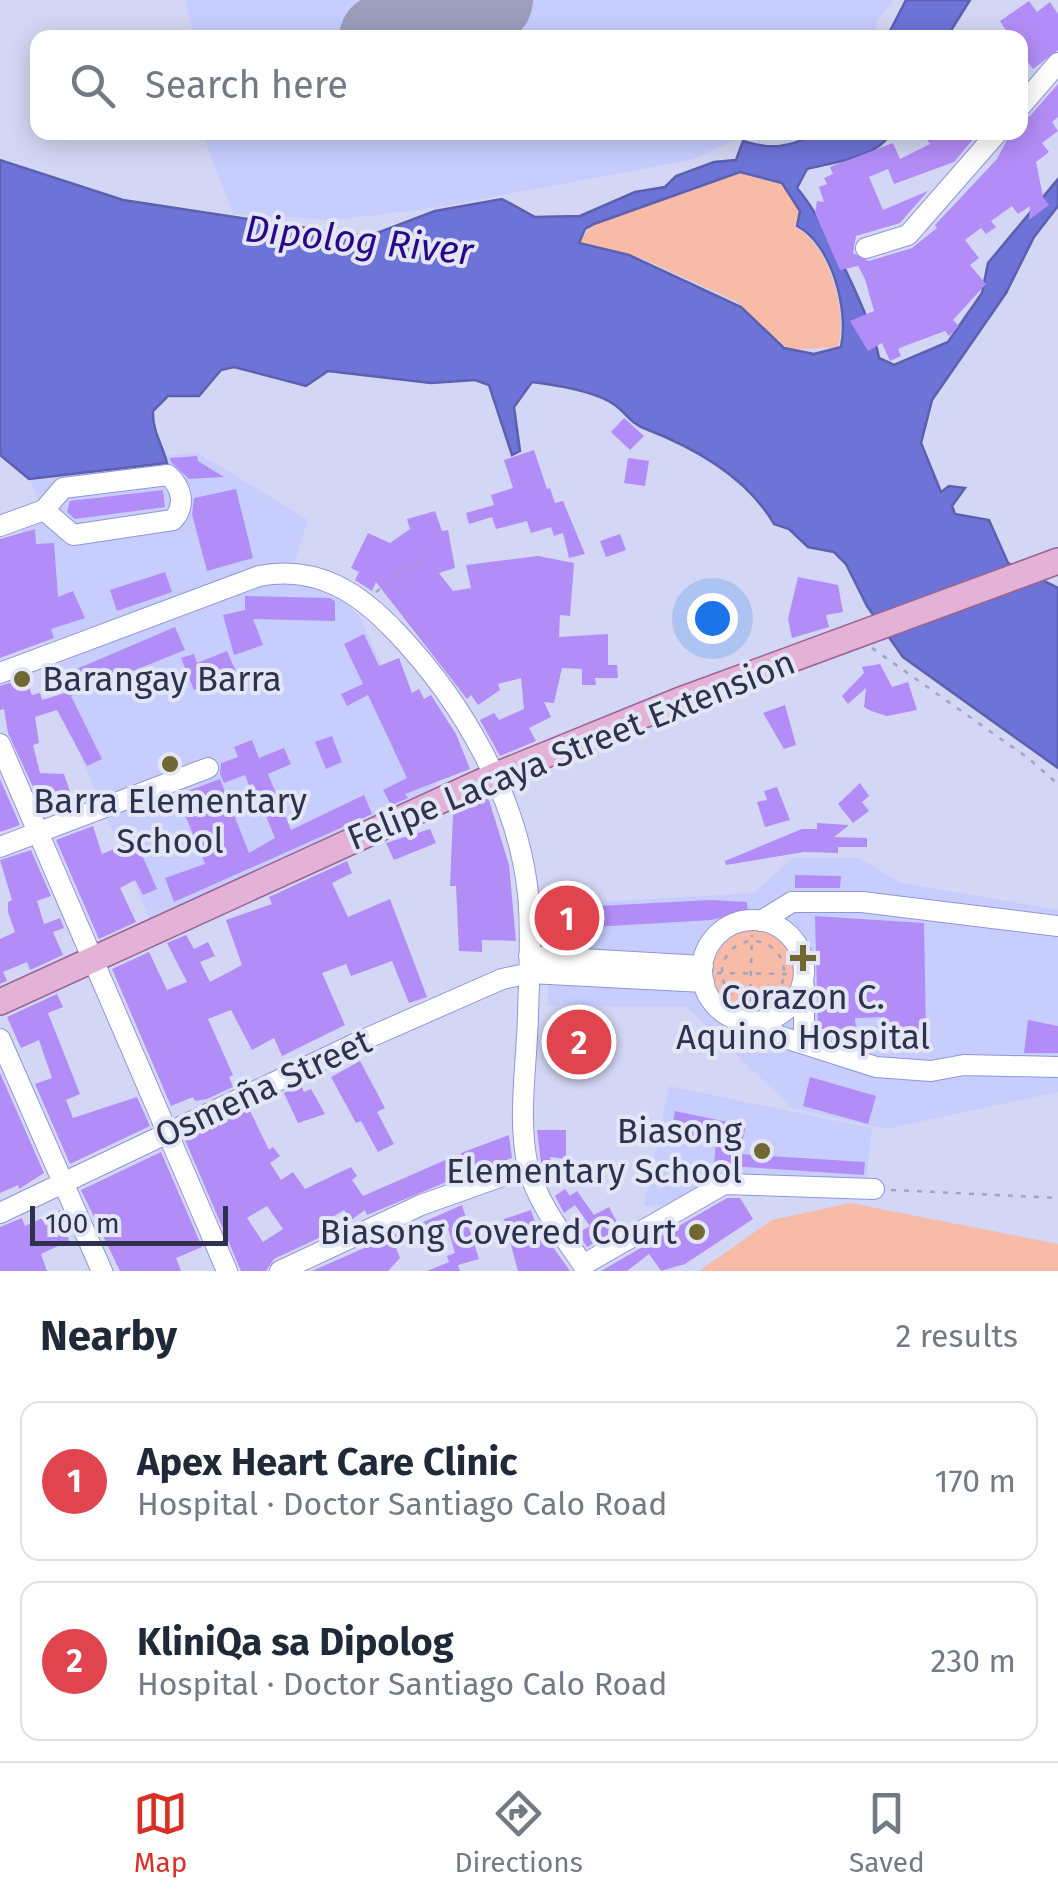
<!DOCTYPE html>
<html lang="en">
<head>
<meta charset="utf-8">
<style>
	body { margin:0; font-family:"Fira Sans",sans-serif; background:#f2f2f3; color:#1f2937 }
	.scale { position:absolute; left:30px; bottom:25px; width:198px; box-sizing:border-box; padding-left:10px; border:5px solid #2f324e; border-top:0; font-size:28px; line-height:35px; white-space:nowrap; color:#2f324e; -webkit-text-stroke:8px #e3e6f5; paint-order:stroke }
	.you { position:absolute; left:712px; top:618px; width:35px; height:35px; margin:-25px; border:8px solid #fff; border-radius:50%; background:#1a73e8; box-shadow:0 0 0 15px #1a73e833 }
	.badge { display:grid; place-items:center; width:65px; height:65px; border-radius:50%; background:#d93025; color:#fff; font-size:32px; font-weight:700 }
	.pin { position:absolute; translate:-50% -50%; border:5px solid #fff; box-shadow:0 2px 10px #0006 }
	.list { margin:0; padding:0; list-style:none }
	h2 { display:flex; justify-content:space-between; align-items:center; height:130px; margin:0; padding:0 40px; font-size:42px }
	h2 small { font-size:32px; font-weight:400; color:#747a83 }
	.list li { display:grid; grid-template-columns:65px 1fr auto; gap:30px; align-items:center; box-sizing:border-box; height:160px; margin:0 20px 20px; padding:0 20px; border:2px solid #e0e1e3; border-radius:20px }
	.list b { display:block; font-size:38px; white-space:nowrap }
	.list p { margin:0; font-size:32px; white-space:nowrap; color:#747a83 }
	.list em { font-size:32px; font-style:normal; color:#747a83 }
	.icon { flex:none; width:55px; height:55px; fill:none; stroke:currentColor; stroke-width:2; stroke-linecap:round; stroke-linejoin:round }
	.map { position:relative; flex:none; width:1058px; height:1271px; overflow:hidden }
	.search { position:absolute; background:#fff; box-shadow:0 5px 25px #0003; left:30px; right:30px; top:30px; height:110px; display:flex; align-items:center; gap:25px; box-sizing:border-box; padding:0 35px; border-radius:20px; color:#747a83; font-size:38px }
	.sheet { height:490px; background:#fff }
	nav { display:flex; justify-content:space-around; align-items:center; box-sizing:border-box; height:140px; border-top:2px solid #e0e1e3; background:#fff; font-size:28px; color:#747a83 }
	nav a { display:grid; justify-items:center; gap:5px }
	nav .on { color:#d93025 }
	.map>svg:first-child { display:block }
</style>
</head>
<body>
<div class="map">
<svg width="1058" height="1271" viewBox="0 0 1058 1271">
	<rect width="100%" height="100%" fill="#d3d7f5"/>
	<path fill="#c7cefe" d="M185,0H894L876,21L877,38L194,37Z
		M202,133H750L691,160L433,208L335,220L233,214Z
		M198,453L308,520L293,567L257,572L34,646L21,525L45,516L29,479L166,463L167,455Z
		M275,581H296L336,594L360,617L439,790L152,925L44,670L244,589Z
		M793,858H859L901,883L1058,910V1092L885,1129L792,1108L687,1007L548,1006V905L753,893Z
		M669,1086L872,1128L866,1184L727,1175L673,1205L644,1206Z"/>
	<path fill="#f7bba8" d="M740,173C760,174 800,183 800,211C800,216 796,221 795,227C829,244 848,311 838,347L792,350L770,336L737,302L643,259L579,243L591,226Z
		M713 971a41 41 0 1 1 82 0a41 41 0 1 1-82 0Z
		M850,1203L1058,1244V1271H699L772,1220Z"/>
	<path fill="#6e73d8" stroke="#5b60af" stroke-width="2.5" fill-rule="evenodd" d="M906,0H970L947,37H887Z
		M816,133H891C877,158 834,162 807,169L797,188C823,218 872,318 879,358L894,365L948,342L982,293L988,263L1058,179V206L1034,237L1006,293L932,400L921,443L941,492L949,486L965,488L952,506L955,514L989,520L1008,563L1058,588V768L903,657L867,606L846,564L834,552L808,547L789,529L774,524C747,477 695,448 646,429C632,425 626,413 615,405C596,391 556,385 532,382L514,407L520,451L512,455L489,385L475,380L431,383L328,371L306,386L234,367L221,370L199,396H168L153,411C152,430 162,444 167,463L29,479L0,455V160L123,200L353,235L377,233L435,211L502,199L535,217L580,216L635,192L665,187L676,176L714,162L736,160L743,141C771,150 789,148 816,133ZM740,172L782,183L800,211L797,226C832,244 849,310 841,347L814,354L784,348L741,307L629,255L579,243L585,229L594,224Z"/>
	<g fill="none" stroke-linecap="round" stroke-linejoin="round">
		<path stroke="#9c9fbc" stroke-width="88" d="M383,38L489,0"/>
	</g>
	<path fill="#b28df7" fill-rule="evenodd" d="M1029,1L1037,12L1050,2L1058,14V50L1033,69L1020,51V38H1011L1000,21Z
		M1058,84V117L1052,122L1058,131L1042,143L1049,152L1036,162L1043,197L1049,205L1029,220L1030,206L1018,214L1012,206L991,221L996,227L986,234L981,228L965,240L979,258L970,265L986,284L953,320L959,326L949,336L945,331L902,347L898,349L901,356L890,361L882,343L868,351L850,321L874,311L865,279L858,266L840,270L815,213L817,201L824,202L819,187L827,184L824,178L833,174L830,167L893,143L900,159L930,144L925,137L931,132L941,137L947,132H979L954,162L894,184L888,169L869,177L883,210L928,191L900,223L856,236L853,253L869,261L912,248L937,228L935,225L997,159L1011,132H1020V120L1030,116Z
		M624,418L644,436L630,450L611,432Z
		M534,450L547,489L550,488L555,503L563,501L585,554L569,558L563,533L554,536L551,527L531,533L527,521L496,529L492,517L469,524L466,513L494,505L491,495L513,488L504,460Z
		M197,456L198,461L224,477L189,479L171,462L170,458Z
		M628,458L649,461L645,486L624,483Z
		M236,489L253,558L207,571L192,514L194,498Z
		M163,490L165,507L75,519L67,512L70,501Z
		M435,511L442,531L448,530L455,568L439,573L453,591L471,588L466,565L538,556L574,563L570,616L560,615L559,637L608,634V665H617L618,678H595L596,685H582V669L562,668L554,703L544,702L551,717L529,728L536,741L500,756L480,720L494,713L499,720L524,709L521,678L498,684L500,690L478,705L471,695L467,699L376,582L372,591L355,580L359,572L351,568L368,533L390,543L410,529L407,519Z
		M35,529L36,544L54,543L58,597L73,591L85,618L51,629L54,638L0,658V539Z
		M620,534L626,550L606,557L600,541Z
		M165,572L172,592L117,611L110,590Z
		M798,577L838,585L843,612L826,615L829,627L792,638L788,619Z
		M245,596L330,598L335,601V621L253,619L263,645L234,655L223,615L245,610Z
		M175,627L185,650L71,696L102,759L87,766L57,710L35,717L39,743L33,745L40,773L64,774L74,804L46,815L8,733L4,709L0,710V686L25,678L32,695L40,693L42,700L65,693L58,677Z
		M364,634L379,666L399,658L412,693L419,689L424,699L431,695L456,734L470,769L405,794L408,798L391,805L383,790L407,778L368,695L347,706L341,694L363,684L344,644Z
		M227,651L238,676L194,690L181,658L194,654L197,663Z
		M880,664L892,687L908,682L917,710L887,716L871,711L864,707L866,688L848,704L842,696L864,673L862,667Z
		M785,705L796,745L784,749L763,713Z
		M332,736L342,762L326,769L315,742Z
		M252,740L259,758L284,748L291,764L268,774L291,830L364,795L372,814L174,902L165,878L205,864L177,795L220,779L249,853L275,838L253,784L249,785L245,775L224,783L220,774L221,763L238,757L234,747Z
		M0,779L20,825L0,832Z
		M860,783L869,796L862,802L869,811L853,823L838,804Z
		M777,787L790,820L765,827L757,802L767,800L764,791Z
		M488,797L509,865L516,941L482,940V952L459,951L456,886H450L453,814Z
		M817,823L849,825L834,837L867,838V847H838V853L804,852L726,865L725,861L802,829H817Z
		M93,826L102,854L121,846L116,833L130,828L157,889L143,895L135,880L120,888L136,922L99,939L56,840Z
		M430,829L436,843L394,860L386,843Z
		M31,850L51,896L37,901L44,924L60,918L64,928L53,932L63,955L30,970L27,962L3,972L7,981L0,984V939L15,932L8,912V902L12,900L0,860Z
		M347,861L352,873L332,883L348,917L390,899L427,997L409,1003L392,961L351,976L346,964L322,973L345,1025L282,1056L274,1038L252,1050L231,1010L208,1019L233,1075L229,1077L233,1087L207,1099L195,1101L193,1097L171,1106L112,969L149,952L167,990L187,982L167,943L186,935L194,949L208,942L215,956L200,962L210,982L242,965L226,920L272,904L269,897Z
		M795,875L841,876L840,888H795Z
		M710,900L747,902L748,912L711,920L560,929L559,908Z
		M815,916L924,923L926,1035L886,1036L885,1017L855,1018L856,1029H818Z
		M57,994L63,1007L48,1013L80,1094L66,1100L73,1118L137,1097L150,1126L70,1164L35,1084L52,1078L39,1040L21,1048L7,1017Z
		M1028,1020L1058,1026V1053H1024Z
		M604,1026L605,1058L553,1059V1027Z
		M360,1061L385,1108L377,1112L394,1144L378,1152L361,1121L356,1123L331,1077Z
		M0,1073L44,1173L19,1189L18,1185L0,1193Z
		M810,1077L876,1096L868,1124L803,1106Z
		M301,1085L304,1092L311,1089L325,1114L298,1123L284,1093Z
		M249,1109L269,1150L273,1147L280,1156L270,1163L281,1180L293,1172L305,1189L351,1167L357,1176L352,1180L363,1196L450,1158L456,1178L367,1215L365,1210L351,1220L344,1210L321,1224L323,1236L274,1259L266,1271H241L185,1140ZM267,1206L283,1229L263,1242L247,1218Z
		M675,1111L746,1126L739,1154L865,1162L864,1175L714,1165L716,1142L671,1133Z
		M537,1130H566V1159L550,1157L551,1163H541Z
		M509,1135L512,1158L469,1173L461,1153Z
		M161,1152L202,1247L176,1258L181,1271H120L81,1190Z
		M565,1189L570,1196L577,1191L594,1215L609,1207L620,1228L587,1247L578,1233L590,1226L575,1205L564,1213L555,1196Z
		M727,1198H740L753,1219L685,1264L661,1271L649,1254L627,1271H601Z
		M462,1205L479,1259L458,1265L460,1271H427L449,1262L447,1256L455,1253L448,1228L429,1230L396,1248L400,1258L388,1271H312Z
		M60,1210L69,1241L41,1254L47,1271H0V1227L22,1218L25,1226Z
		M531,1210L535,1222L570,1271H518L504,1219Z"/>
	<g fill="none" stroke-linecap="round" stroke-linejoin="round">
		<g stroke="#8f96dc" stroke-width="22">
			<path id="minor" d="M1020,107L1058,63
				M866,248L908,235L998,132
				M168,475C182,487 186,506 173,520L73,535L44,510L63,488Z
				M0,526L44,510
				M0,673L259,576C317,565 359,592 398,634C463,703 518,798 528,894C532,934 529,975 528,1015C527,1065 517,1118 528,1167C537,1202 563,1235 583,1265L724,1184L874,1189
				M0,744L227,1271
				M0,847L208,768
				M702 971a51 51 0 1 1 102 0a51 51 0 1 1-102 0Z
				M761,921L792,902H862L1058,926
				M529,956L703,966
				M804,986V1043
				M758,1022L779,1036L876,1067L931,1071L964,1065L1058,1067
				M0,1039L102,1271
				M0,1213L361,1041L502,979L530,973L704,982
				M280,1271L421,1205L528,1167"/>
		</g>
		<g stroke="#996494" stroke-width="28">
			<path id="major" d="M0,1002L494,776L678,701L1058,561"/>
		</g>
		<path stroke="#a1a5c2" stroke-width="2.5" stroke-dasharray="5 8" stroke-linecap="butt" d="M376,592L421,560
			M872,648L1028,758L1058,784
			M711 971a43 43 0 1 1 86 0a43 43 0 1 1-86 0Z
			M722 972a31 31 0 1 1 62 0a31 31 0 1 1-62 0Z
			M717,973L789,974
			M750,1002L752,935
			M891,1190L1058,1198"/>
		<use href="#minor" stroke="#fff" stroke-width="20"/>
		<use href="#major" stroke="#e4b2d6" stroke-width="25"/>
	</g>
	<g fill="#706733" stroke="#e3e6f5" stroke-width="4">
		<circle cx="22" cy="679" r="10"/>
		<circle cx="170" cy="764" r="10"/>
		<path d="M798 943h10v10h10v10h-10v10h-10v-10h-10v-10h10z"/>
		<circle cx="762" cy="1151" r="10"/>
		<circle cx="697" cy="1232" r="10"/>
	</g>
	<g text-anchor="middle" dominant-baseline="central" stroke-width="8" stroke-linejoin="round" paint-order="stroke">
		<g font-size="35" fill="#2f324e" stroke="#e3e6f5">
			<text x="42" y="679" text-anchor="start">Barangay Barra</text>
			<text x="170" y="801">Barra Elementary<tspan x="170" dy="40">School</tspan></text>
			<text x="803" y="997">Corazon C.<tspan x="803" dy="40">Aquino Hospital</tspan></text>
			<text x="742" y="1131" text-anchor="end">Biasong<tspan x="742" dy="40">Elementary School</tspan></text>
			<text x="677" y="1232" text-anchor="end">Biasong Covered Court</text>
		</g>
		<g font-size="35" fill="#2f324e" stroke="#e3e6f5">
			<text transform="translate(571 750) rotate(-22)">Felipe Lacaya Street Extension</text>
			<text transform="translate(263 1088) rotate(-25)">Osmeña Street</text>
		</g>
		<g font-size="38" font-style="italic" fill="#280889" stroke="#e3e6f5">
			<text transform="translate(359 240) rotate(6)">Dipolog River</text>
		</g>
	</g>
</svg>
<div class="scale">100 m</div>
<div class="you"></div>
<div class="pin badge" style="left:567px;top:918px;background:#e0444e">1</div>
<div class="pin badge" style="left:579px;top:1042px;background:#e0444e">2</div>
<div class="search"><svg class="icon" aria-label="search" viewBox="0 0 24 24"><circle cx="10" cy="10" r="6"/><path d="M15 15l6 6"/></svg>Search here</div>
</div>
<section class="sheet">
<h2>Nearby<small>2 results</small></h2>
<ul class="list">
<li><span class="badge" style="background:#e0444e">1</span><div><b>Apex Heart Care Clinic</b><p>Hospital · Doctor Santiago Calo Road</p></div><em>170 m</em></li>
<li><span class="badge" style="background:#e0444e">2</span><div><b>KliniQa sa Dipolog</b><p>Hospital · Doctor Santiago Calo Road</p></div><em>230 m</em></li>
</ul>
</section>
<nav>
<a class="on"><svg class="icon" aria-label="map" viewBox="0 0 24 24"><path d="M3 6l6-2 6 2 6-2v14l-6 2-6-2-6 2zM9 4v14M15 6v14"/></svg>Map</a>
<a><svg class="icon" aria-label="directions" viewBox="0 0 24 24"><path d="M12 3l9 9-9 9-9-9zM9 14v-3h6M13 9l2 2-2 2"/></svg>Directions</a>
<a><svg class="icon" aria-label="saved" viewBox="0 0 24 24"><path d="M7 4h10v16l-5-4-5 4z"/></svg>Saved</a>
</nav>
</body>
</html>
